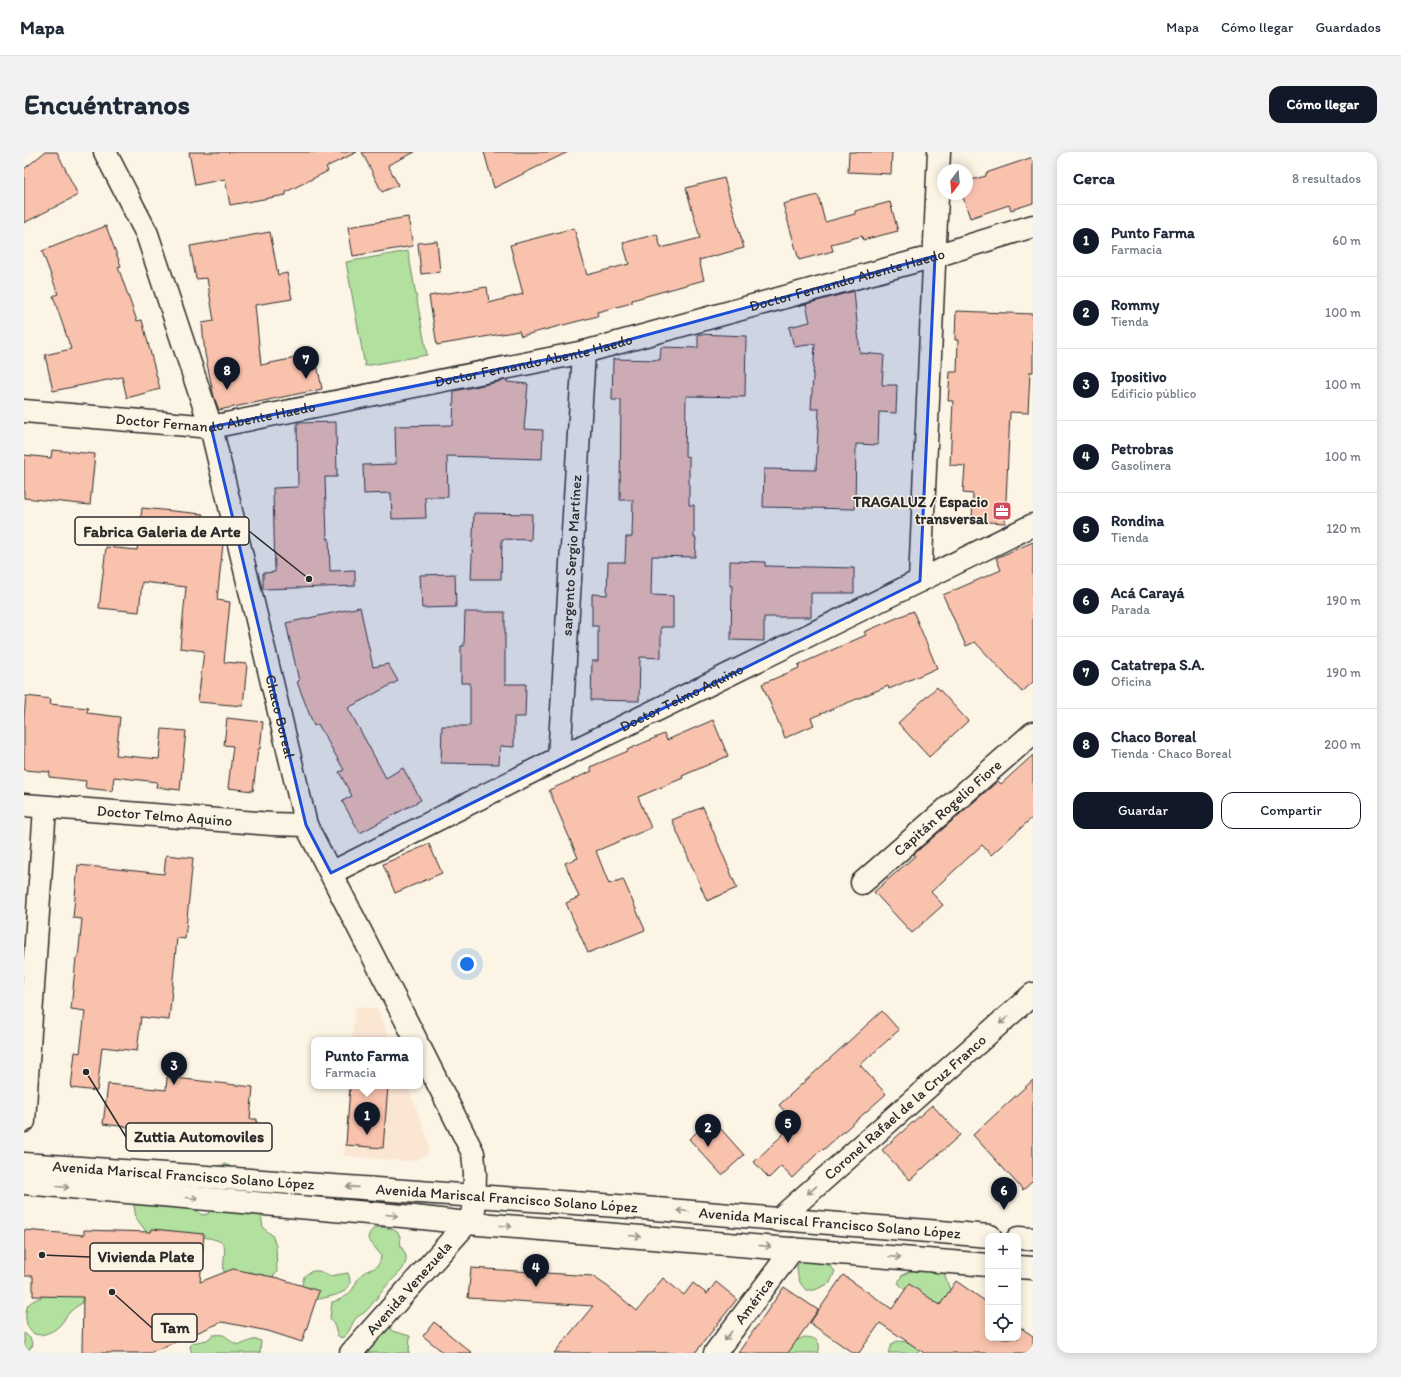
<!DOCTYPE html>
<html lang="es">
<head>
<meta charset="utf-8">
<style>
	body { margin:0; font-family:Itim,sans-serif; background:#f2f2f3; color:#1f2937 }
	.controls { position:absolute; right:12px; bottom:12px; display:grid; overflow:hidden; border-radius:8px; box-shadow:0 2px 10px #0003 }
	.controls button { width:36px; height:36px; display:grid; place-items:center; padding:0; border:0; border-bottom:1px solid #e0e1e3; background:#fff; color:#1f2937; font:20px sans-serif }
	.compass { position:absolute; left:913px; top:12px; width:36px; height:36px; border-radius:50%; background:#fff; box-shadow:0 2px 10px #0003; rotate:196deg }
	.you { position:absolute; left:443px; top:812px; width:14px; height:14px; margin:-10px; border:3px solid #fff; border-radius:50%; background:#1a73e8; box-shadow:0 0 0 6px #1a73e833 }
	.badge { display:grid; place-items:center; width:26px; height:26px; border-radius:50%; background:#111827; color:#fff; font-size:13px; font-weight:700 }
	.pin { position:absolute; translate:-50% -33px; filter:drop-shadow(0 1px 2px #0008) }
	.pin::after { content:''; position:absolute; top:21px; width:14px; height:12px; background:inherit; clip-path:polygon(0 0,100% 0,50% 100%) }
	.popup { position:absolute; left:287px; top:885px; width:112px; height:52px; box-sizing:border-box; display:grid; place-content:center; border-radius:8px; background:#fff; filter:drop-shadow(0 1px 3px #0005); font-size:13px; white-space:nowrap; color:#747a83 }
	.popup b { font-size:15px; color:#1f2937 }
	.popup::after { content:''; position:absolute; left:50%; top:100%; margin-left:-8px; border:8px solid transparent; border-top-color:#fff }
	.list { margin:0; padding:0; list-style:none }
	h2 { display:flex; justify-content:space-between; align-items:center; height:52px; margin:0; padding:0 16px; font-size:17px }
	h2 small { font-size:13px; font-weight:400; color:#747a83 }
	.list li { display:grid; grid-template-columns:26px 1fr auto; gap:12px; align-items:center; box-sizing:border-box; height:72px; padding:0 16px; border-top:1px solid #e0e1e3 }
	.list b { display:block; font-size:15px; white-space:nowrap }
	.list p { margin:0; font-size:13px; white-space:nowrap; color:#747a83 }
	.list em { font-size:13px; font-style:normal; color:#747a83 }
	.actions { display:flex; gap:8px; padding:12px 16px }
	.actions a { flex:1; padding:9px 0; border:1px solid #111827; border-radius:12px; text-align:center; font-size:14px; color:#111827 }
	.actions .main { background:#111827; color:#fff }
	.icon { flex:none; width:22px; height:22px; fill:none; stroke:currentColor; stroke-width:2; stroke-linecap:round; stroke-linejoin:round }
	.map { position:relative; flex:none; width:1009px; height:1201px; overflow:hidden; border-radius:12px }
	header { display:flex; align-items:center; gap:24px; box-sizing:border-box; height:56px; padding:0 20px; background:#fff; border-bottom:1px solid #e0e1e3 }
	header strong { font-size:19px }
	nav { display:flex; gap:22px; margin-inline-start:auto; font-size:14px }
	.intro { display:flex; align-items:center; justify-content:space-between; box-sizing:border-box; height:96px; padding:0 24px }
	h1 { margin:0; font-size:28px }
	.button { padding:10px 18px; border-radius:12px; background:#111827; color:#fff; font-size:14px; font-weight:700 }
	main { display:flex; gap:24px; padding:0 24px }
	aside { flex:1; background:#fff; border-radius:12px; box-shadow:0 2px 10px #0003 }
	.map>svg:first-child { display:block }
</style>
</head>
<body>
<header>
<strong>Mapa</strong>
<nav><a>Mapa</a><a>Cómo llegar</a><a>Guardados</a></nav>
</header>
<div class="intro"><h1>Encuéntranos</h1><a class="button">Cómo llegar</a></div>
<main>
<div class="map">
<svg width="1009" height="1201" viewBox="0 0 1009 1201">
	<rect width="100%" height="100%" fill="#fcf5e5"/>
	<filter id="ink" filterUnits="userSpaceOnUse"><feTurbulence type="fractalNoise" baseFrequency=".025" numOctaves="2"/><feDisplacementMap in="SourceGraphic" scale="8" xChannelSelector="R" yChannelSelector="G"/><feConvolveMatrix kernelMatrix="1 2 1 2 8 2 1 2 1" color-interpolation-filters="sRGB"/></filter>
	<g filter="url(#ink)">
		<path fill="#fbe6d4" d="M331,855L353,856L366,888H328Z
			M325,934H384L403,984L405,994L403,1003L393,1008L381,1009L320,1004Z"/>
		<path fill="#b2e09f" stroke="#6e8665" d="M384,99L403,203L341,214L322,110Z
			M201,1012L216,1019L241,1039L237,1062L239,1076L248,1083L252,1094L253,1120L249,1125L209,1127L200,1120C198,1112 203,1097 199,1092C193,1082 136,1083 123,1083L121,1078L112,1066L109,1048L169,1056L178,1063L184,1062L186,1055L178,1031L192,1015Z
			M355,1075C362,1076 374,1076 376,1085C377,1088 376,1091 377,1094C379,1099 383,1102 382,1108C380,1120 372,1123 364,1132C356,1141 350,1151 341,1160C339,1162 336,1163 333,1165C326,1172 327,1182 317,1186L313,1183L311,1175L306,1166L308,1150C319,1147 326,1143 331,1133C333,1129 334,1125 338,1122C347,1115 356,1119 357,1103L344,1087L345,1082L350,1076Z
			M779,1108C792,1109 802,1109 811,1119L806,1131L791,1138H782C775,1131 773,1125 773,1114Z
			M889,1118L920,1121L926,1138L920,1149L911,1155L886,1143L874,1131L878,1123Z
			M289,1119H295L306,1124L324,1121C334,1143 304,1144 292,1148L278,1134C279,1125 280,1122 289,1119Z
			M57,1140L59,1145L57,1152C53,1154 50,1156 47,1159C42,1163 40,1169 36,1173C31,1179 18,1185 11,1182C1,1178 0,1161 4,1153C7,1149 13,1147 18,1145L20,1141Z
			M368,1170L366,1176L368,1179L386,1184L385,1201H333Z
			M0,1181L6,1186L9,1193L2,1201H0Z
			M189,1183C192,1183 196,1182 199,1183C204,1184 207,1191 212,1192C220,1195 227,1184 237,1189L236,1201H168L166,1195L168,1191L183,1188Z
			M780,1185C790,1185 799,1189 794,1201H747Z
			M873,1189L884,1190L897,1195L894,1201H864L868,1192Z"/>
		<path fill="#f9c2ad" stroke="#2b2b2b" d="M21,0H33L54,43L0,71V17Z
			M165,0H333L302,15L304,19L262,40V43L206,53L201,27L171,33Z
			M338,0H391L364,13L374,33L358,40Z
			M460,0H544L470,36Z
			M825,0H868L867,22L824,20Z
			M1009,5V51L987,58L985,53L946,66L938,42H943V29L962,24V21Z
			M700,26L720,96L675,108L680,128L608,148V151L573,160L574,164L497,184L495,179L413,193L405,144L463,135L465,151L499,142L486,93L550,76L563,123L605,112L599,91L633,82L637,96L676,86L662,36Z
			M794,43L801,70L831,62V59L866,50L874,79L839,88L838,84L807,92L809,99L775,108L759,52Z
			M384,65L389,94L329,104L324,75Z
			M82,74L97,114L94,115L113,169L118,168L136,237L103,246L98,225L29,239L21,203L47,197L29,144L34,142L18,99Z
			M246,80L254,123L263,121L268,147L231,153L237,213L291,202L298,237L195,258L190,245L181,202L178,171L190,169L183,126L172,127L166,94Z
			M413,89L416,120L397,122L394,91Z
			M830,139L836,201L860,203L858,233H873L872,261L855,260L854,293L832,292L831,357L739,355L740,317L792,318L795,257H787L791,192L770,195L765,175L786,170L782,152Z
			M932,159L1009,162V220H1006L1004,261L986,260L981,371L948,369L949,342L939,341L941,314L926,313L929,249H924L926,220H933L934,188H931Z
			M674,182L722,184L721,245L662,244L661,304L665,305V353H670V386H672L671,405L628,404L627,443L649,444V475H637V506L616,505L615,549L567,548L568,509H574V474H568V442L583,443L584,410H601L602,385H608L609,348H596L597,248H588L589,207L636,208L637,195L674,196Z
			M483,228V230L504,232L500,277L519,278L518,307L423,304L424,345H401L402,366L368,367L367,341L340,342L339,313L372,312L371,274L429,273L430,239Z
			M312,270L313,325H301L303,387L305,386L306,419L331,418V434L239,437V421L251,420L249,336L274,335L273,271Z
			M28,298L71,302L66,353L0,346V303L27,306Z
			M118,356L179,362L176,390L199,392L193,448L206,450L200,510L223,512L219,554L174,550L180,499L156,496L162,435L118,430L115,460L75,456L82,395L113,398Z
			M450,361L508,362L507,388L478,387L477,427H447Z
			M1009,390V530L998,540L951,490L942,494L919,443L977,418L972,406Z
			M706,409L741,410V414L830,416V441H787V465H740V489L707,488L708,434H706Z
			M431,422L432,455L398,456L396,423Z
			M336,455L349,515L364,512L374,529L324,556L362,626L379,616L397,648L336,681L318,649L328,644L315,620L320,618L294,572L290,574L273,530L275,529L262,471Z
			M889,459L913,516L865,537L864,534L787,566L790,573L761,586L738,532L775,516L774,513L842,483L840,480Z
			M441,460H481V532H502L501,565H490V595L476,594L475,612L417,611L418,574H446V531H437V494H440Z
			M913,535L944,569L905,605L874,571Z
			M2,544L27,547L26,552L64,556L63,561L96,565L92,603L135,607L138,577L162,579L156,638L132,635L133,630L90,625L88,639L61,636L62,629L25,625L26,620L0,618V565Z
			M203,566L239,570L236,597H234L229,639L204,636L209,594L200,593Z
			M689,568L704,604L658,624L659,626L614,645L627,676L572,699L585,732L599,727L621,778L564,801L542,751L555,745L541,711L554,706L525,638L568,619L566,615L604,599L603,598L640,582L643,588Z
			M1009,603V665L967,703L958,693L907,740L919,753L888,781L850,740L891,704L890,702L974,629L977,632Z
			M679,655L713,736L683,749L648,668Z
			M405,692L418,721L371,741L359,712Z
			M142,703L169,706L161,787L153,786L145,868L117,865L113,899L78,895L73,939L47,936L51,900L56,901L61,859L47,857L52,806H54L58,767L49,766L54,713L140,722Z
			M858,859L875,878L836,913L862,942L799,998L798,997L768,1026L757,1014L745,1026L730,1010L771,971L755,953Z
			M143,925L229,935L226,967H233L231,987L138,979L79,972L84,932L142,938Z
			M1009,928V1029L999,1038L949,983Z
			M326,934H364L359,996L322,993Z
			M908,953L936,983L886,1028L858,998Z
			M688,967L720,1003L698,1023L665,987Z
			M128,1077L180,1082L176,1130L209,1117L254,1126L295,1139L278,1190L244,1179L198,1170L125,1201H58L59,1145L9,1144V1124H0V1078L60,1083V1078L127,1080Z
			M447,1116L568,1124L583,1134L613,1159L639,1126L660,1143L669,1131L683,1142L692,1130L713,1147L671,1201H530L569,1154L444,1146Z
			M819,1123L868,1157L885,1132L916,1153L932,1129L964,1151V1186H994V1174L1009,1184V1201H900L856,1171L835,1201H829L786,1171Z
			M760,1135L794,1158L764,1201H714Z
			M410,1170L448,1201H420L399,1184Z"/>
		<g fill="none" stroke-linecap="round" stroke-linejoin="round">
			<g stroke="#2b2b2b" stroke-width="25">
				<g id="minor">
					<path id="s1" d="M0,259L187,275L560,200L911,104L1009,74"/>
					<path d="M896,429L915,0"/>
					<path id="s2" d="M535,606L560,200"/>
					<path id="s3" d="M0,653L247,672L282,673"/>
					<path id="s4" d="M307,721L535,606L1009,373"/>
					<path id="s5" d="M838,731L1009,581"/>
					<path d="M0,969L21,655"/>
					<path id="s6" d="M691,1201L769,1097"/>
				</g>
			</g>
			<g stroke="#2b2b2b" stroke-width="25">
				<g id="tertiary">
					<path id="s7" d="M754,1068L1009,842"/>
				</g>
			</g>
			<g stroke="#2b2b2b" stroke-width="25">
				<g id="secondary">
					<path id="s8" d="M81,0L123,82L187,275L282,673L392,888"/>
					<path id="s9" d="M327,1201L443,1071L450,1058L451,1022L449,1001L396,896"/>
				</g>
			</g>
			<g stroke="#2b2b2b" stroke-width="25">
				<g id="trunk">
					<path id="s10" d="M0,1012L607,1055L966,1084"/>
					<path d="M0,1031L390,1065L443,1071L964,1113"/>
					<path d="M994,1086L1009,1087"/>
					<path d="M994,1115L1009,1116"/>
				</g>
			</g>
			<use href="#minor" stroke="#fcf5e5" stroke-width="22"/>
			<use href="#tertiary" stroke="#fcf5e5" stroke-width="22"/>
			<use href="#secondary" stroke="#fcf5e5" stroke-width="22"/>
			<use href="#trunk" stroke="#fcf5e5" stroke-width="22"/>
		</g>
		<defs><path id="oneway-shaft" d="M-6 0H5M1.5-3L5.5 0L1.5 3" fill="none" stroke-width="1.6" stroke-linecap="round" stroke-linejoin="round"/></defs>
		<g stroke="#949088">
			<use href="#oneway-shaft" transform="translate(980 868) rotate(139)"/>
			<use href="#oneway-shaft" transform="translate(39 1035) rotate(5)"/>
			<use href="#oneway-shaft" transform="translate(328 1035) rotate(-176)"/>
			<use href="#oneway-shaft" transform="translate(788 1038) rotate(139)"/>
			<use href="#oneway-shaft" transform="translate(168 1046) rotate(5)"/>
			<use href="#oneway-shaft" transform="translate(659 1059) rotate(-175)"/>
			<use href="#oneway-shaft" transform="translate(368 1063) rotate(5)"/>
			<use href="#oneway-shaft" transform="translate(482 1074) rotate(5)"/>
			<use href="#oneway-shaft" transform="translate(611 1084) rotate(5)"/>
			<use href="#oneway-shaft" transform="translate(741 1094) rotate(5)"/>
			<use href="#oneway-shaft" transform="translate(871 1105) rotate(5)"/>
			<use href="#oneway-shaft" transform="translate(704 1184) rotate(127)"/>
		</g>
	</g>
	<path fill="#1d4ed8" fill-opacity="0.2" stroke="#1d4ed8" stroke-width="3" stroke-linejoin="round" d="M911,104L896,429L307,721L282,673L187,275L560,200Z"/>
	<defs>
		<g id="office-square" transform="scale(1)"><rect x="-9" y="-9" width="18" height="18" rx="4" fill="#d1495b" stroke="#fcf5e5"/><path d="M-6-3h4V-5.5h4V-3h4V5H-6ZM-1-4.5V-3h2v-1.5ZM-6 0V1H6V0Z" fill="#fff"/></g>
	</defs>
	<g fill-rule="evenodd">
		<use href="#office-square" x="978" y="359"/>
	</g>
	<g text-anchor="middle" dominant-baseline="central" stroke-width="3" stroke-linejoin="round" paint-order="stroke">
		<g font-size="15" fill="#2b2b2b" stroke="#fcf5e5">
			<text stroke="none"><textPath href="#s1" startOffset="841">Doctor Fernando Abente Haedo</textPath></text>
			<text stroke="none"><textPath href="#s1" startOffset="517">Doctor Fernando Abente Haedo</textPath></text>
			<text stroke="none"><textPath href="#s1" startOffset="193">Doctor Fernando Abente Haedo</textPath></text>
			<text stroke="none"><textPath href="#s2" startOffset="203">sargento Sergio Martínez</textPath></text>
			<text stroke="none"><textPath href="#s4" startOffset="392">Doctor Telmo Aquino</textPath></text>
			<text stroke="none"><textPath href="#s8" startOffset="593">Chaco Boreal</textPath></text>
			<text stroke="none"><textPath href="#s5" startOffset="114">Capitán Rogelio Fiore</textPath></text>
			<text stroke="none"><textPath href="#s3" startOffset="141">Doctor Telmo Aquino</textPath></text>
			<text stroke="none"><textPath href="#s7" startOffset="170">Coronel Rafael de la Cruz Franco</textPath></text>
			<text stroke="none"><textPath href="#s10" startOffset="160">Avenida Mariscal Francisco Solano López</textPath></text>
			<text stroke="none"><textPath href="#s10" startOffset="484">Avenida Mariscal Francisco Solano López</textPath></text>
			<text stroke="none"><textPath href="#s10" startOffset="808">Avenida Mariscal Francisco Solano López</textPath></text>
			<text stroke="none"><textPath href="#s9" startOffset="87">Avenida Venezuela</textPath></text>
			<text stroke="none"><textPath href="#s6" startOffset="65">América</textPath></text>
		</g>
		<g font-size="15" font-weight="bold" fill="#2b2b2b" stroke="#fcf5e5" text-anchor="end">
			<text x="964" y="350">TRAGALUZ / Espacio<tspan x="964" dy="17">transversal</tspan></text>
		</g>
	</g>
	<path fill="none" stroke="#2b2b2b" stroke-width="1.5" d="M285 427L225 379M62 920L102 985M18 1103L66 1105M88 1140L128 1176"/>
	<g fill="#2b2b2b" stroke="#fcf5e5" stroke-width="1.5">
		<circle cx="285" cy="427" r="4"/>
		<circle cx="62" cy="920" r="4"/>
		<circle cx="18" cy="1103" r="4"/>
		<circle cx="88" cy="1140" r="4"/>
	</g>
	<g fill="#fcf5e5" stroke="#2b2b2b" stroke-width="1.5">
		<rect x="51" y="365" width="174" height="28" rx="4"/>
		<rect x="102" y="971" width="146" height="28" rx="4"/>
		<rect x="66" y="1091" width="113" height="28" rx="4"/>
		<rect x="128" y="1162" width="45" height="28" rx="4"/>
	</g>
	<g font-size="16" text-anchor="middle" font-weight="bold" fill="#2b2b2b">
		<text x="138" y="385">Fabrica Galeria de Arte</text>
		<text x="175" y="990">Zuttia Automoviles</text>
		<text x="122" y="1110">Vivienda Plate</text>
		<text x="151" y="1181">Tam</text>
	</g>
</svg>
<div class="controls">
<button>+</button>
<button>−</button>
<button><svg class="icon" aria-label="locate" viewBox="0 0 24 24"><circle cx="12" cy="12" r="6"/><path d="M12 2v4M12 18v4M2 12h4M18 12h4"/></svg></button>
</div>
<svg class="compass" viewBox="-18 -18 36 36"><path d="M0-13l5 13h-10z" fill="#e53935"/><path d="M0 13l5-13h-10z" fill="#747a83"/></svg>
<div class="you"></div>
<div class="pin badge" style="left:343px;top:983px">1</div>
<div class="popup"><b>Punto Farma</b>Farmacia</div>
<div class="pin badge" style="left:684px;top:995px">2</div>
<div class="pin badge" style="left:150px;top:933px">3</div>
<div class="pin badge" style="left:512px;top:1135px">4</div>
<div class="pin badge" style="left:764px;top:991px">5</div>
<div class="pin badge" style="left:980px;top:1058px">6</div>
<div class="pin badge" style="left:282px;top:227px">7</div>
<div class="pin badge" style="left:203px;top:238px">8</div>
</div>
<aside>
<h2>Cerca<small>8 resultados</small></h2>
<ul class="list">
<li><span class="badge">1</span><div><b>Punto Farma</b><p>Farmacia</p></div><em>60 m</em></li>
<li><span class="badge">2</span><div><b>Rommy</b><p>Tienda</p></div><em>100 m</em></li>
<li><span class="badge">3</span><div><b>Ipositivo</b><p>Edificio público</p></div><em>100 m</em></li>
<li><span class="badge">4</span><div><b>Petrobras</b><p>Gasolinera</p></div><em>100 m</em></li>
<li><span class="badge">5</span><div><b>Rondina</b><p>Tienda</p></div><em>120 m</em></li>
<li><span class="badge">6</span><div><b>Acá Carayá</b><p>Parada</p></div><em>190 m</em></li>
<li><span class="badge">7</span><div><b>Catatrepa S.A.</b><p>Oficina</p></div><em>190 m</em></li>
<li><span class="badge">8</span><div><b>Chaco Boreal</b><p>Tienda · Chaco Boreal</p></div><em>200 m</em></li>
</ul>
<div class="actions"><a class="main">Guardar</a><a>Compartir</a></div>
</aside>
</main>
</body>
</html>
